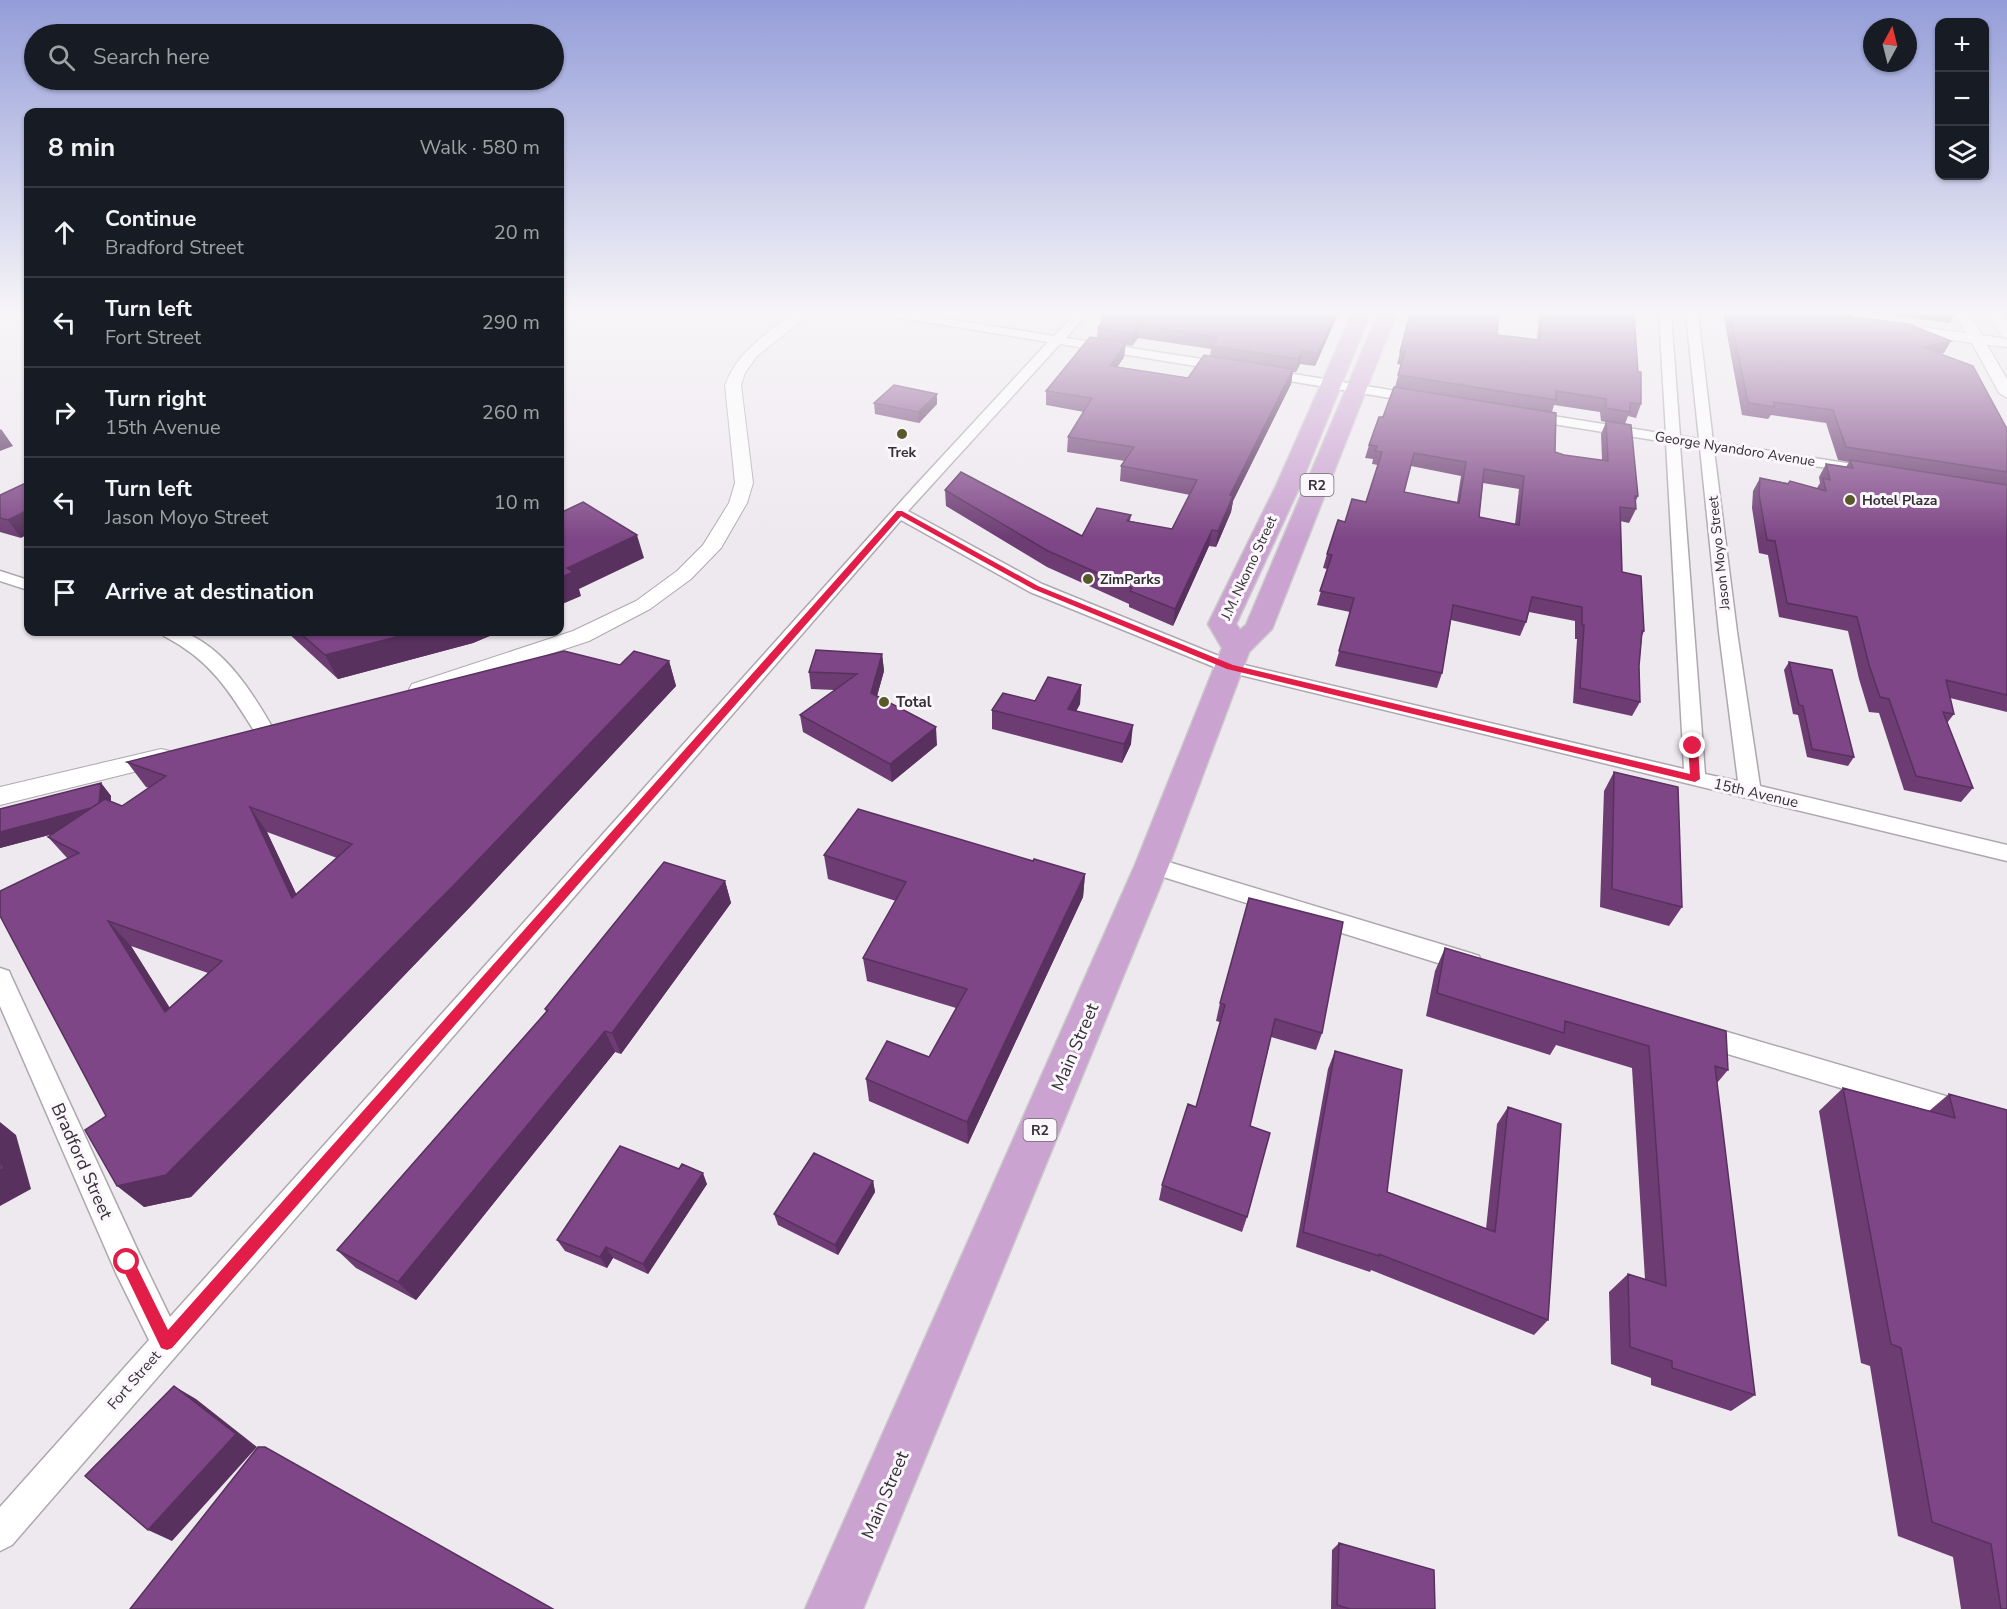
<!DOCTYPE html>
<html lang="en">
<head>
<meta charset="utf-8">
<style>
	body { margin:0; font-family:"Nunito Sans",sans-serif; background:#242831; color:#f1f3f6 }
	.controls { position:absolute; right:18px; top:18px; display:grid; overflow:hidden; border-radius:12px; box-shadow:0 2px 4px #0004 }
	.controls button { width:54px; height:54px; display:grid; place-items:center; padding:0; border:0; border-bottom:2px solid #363941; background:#171b24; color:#f1f3f6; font:30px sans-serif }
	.compass { position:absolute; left:1863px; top:18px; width:54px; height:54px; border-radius:50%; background:#171b24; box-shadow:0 2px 4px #0004; rotate:7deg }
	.stop { position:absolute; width:18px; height:18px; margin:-14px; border:4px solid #e11d48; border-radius:50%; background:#fff }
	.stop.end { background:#e11d48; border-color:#fff; box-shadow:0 2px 6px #0008 }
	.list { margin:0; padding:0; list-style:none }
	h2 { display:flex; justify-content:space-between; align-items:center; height:78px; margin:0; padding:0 24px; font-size:26px }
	h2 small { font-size:20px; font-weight:400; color:#9ea1a6 }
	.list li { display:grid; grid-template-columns:39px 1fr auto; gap:18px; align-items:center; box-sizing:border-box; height:90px; padding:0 24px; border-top:2px solid #363941 }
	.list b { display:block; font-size:22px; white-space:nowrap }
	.list p { margin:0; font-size:20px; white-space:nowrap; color:#9ea1a6 }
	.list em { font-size:20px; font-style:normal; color:#9ea1a6 }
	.icon { flex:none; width:33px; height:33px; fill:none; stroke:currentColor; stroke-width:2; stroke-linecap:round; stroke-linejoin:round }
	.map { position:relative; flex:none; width:2007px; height:1609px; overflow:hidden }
	.search { position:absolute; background:#171b24; box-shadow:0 2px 4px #0004; left:24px; top:24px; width:540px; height:66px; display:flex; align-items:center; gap:15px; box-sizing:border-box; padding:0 21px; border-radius:33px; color:#9ea1a6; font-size:22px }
	.panel { position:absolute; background:#171b24; box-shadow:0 2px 4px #0004; left:24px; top:108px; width:540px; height:528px; border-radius:12px }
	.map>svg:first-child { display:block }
</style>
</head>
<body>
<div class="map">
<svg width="2007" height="1609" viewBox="0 0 2007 1609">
	<rect width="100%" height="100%" fill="#eee8ef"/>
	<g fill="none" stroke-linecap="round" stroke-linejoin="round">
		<g stroke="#aea8ae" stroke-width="3">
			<path id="minor" d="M889,314H915L1054,336L1075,314H1087L1066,338L1227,363L1233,367L1227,371L1060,344L908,511L1042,584L1236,663L1684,769L1666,442L1528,420L1521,416L1528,412L1666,434L1659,314H1671L1680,436L1699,439L1686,314H1698L1713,442L1852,464L1859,468L1852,472L1714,450L1737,632L1760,786L2007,845V861L1224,671L1030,592L901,520L12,1545L0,1551V1507L149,1340L116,1273L0,1006V968L9,971L12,978L138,1251L170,1317L913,488L1048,342L895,317ZM1680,445L1700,448L1719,632L1738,781L1705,774Z
				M1264,369L1420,395L1427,399L1420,403L1260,376L1258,373Z
				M0,571L28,580V590L0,581Z
				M162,632C169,632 178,630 185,633C226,649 254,695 275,732L272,737L265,738L258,737C230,692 212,661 164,636Z
				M1152,857L1470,953L1479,956L1482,963L1479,970L1470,973L1144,871L1141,865L1144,859Z
				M1700,1024L2007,1114V1138L1691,1043L1687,1035L1691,1027Z"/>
		</g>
		<g stroke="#aea8ae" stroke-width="2">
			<path id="tertiary" d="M794,314H810L757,356L745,373L741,385L753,483L747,503L721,548L691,579L650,609L589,641L428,694L420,696L412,694L409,689L412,684L573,631L636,601L677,571L703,545L729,503L735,483L725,385C738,351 765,334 794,314Z
				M1956,314H1970L1982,335L2007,339V347L1987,345L2007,379V398L1999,393L1972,343L1897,332L1890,328L1897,324L1966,333Z
				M1988,314H2002L2007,322V338L2002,337Z
				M161,749L170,751L173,757L170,763L0,805V787Z"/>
		</g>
		<g stroke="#cac9ca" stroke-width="3">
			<path id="trunk" d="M1352,314H1370L1300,486L1236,624L1240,630L1246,625L1378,314H1396L1272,629L1249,652L1169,865L863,1609H805L1135,865L1222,648L1208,624L1276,486Z"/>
		</g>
		<use href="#minor" fill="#fff" fill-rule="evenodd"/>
		<use href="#tertiary" fill="#fff" fill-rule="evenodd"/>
		<use href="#trunk" fill="#caa3d0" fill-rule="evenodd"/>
	</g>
	<path fill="#6c3c73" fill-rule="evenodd" d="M1338,314L1315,366L1300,364L1296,372H1293L1291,384L1233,501L1231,512L1216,547L1209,546L1173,626L1129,607V604L1047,567L946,506L945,490L1082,536L1131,515L1130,521L1172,529L1190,495L1120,481L1121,466L1125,461L1067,452L1068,437L1084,412L1046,405V391L1097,338L1098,328L1101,324V317ZM1138,338L1211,349L1210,356L1188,378L1117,367L1124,357L1125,345L1132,346Z
		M1410,314L1497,335L1537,340L1539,314H1634L1638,372L1641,404L1636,418L1628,416L1625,424L1638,496L1635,503L1636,509L1629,523L1620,521L1622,572L1644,631L1642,636L1639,666L1640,702L1632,716L1573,703L1577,639H1575V621L1529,612L1526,622L1520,636L1451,620L1442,673L1437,688L1335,666L1350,612L1317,605L1327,569L1323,568L1327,554L1345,522L1366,502L1378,465L1372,464L1373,459L1365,458L1369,445L1383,417L1395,387L1401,365L1397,364ZM1554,405L1600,412L1601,421L1606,422L1601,434L1602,460L1564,455L1555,452L1552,412ZM1411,466L1461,476L1457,502L1404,492ZM1483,483L1519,489L1515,524L1479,517Z
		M1725,314H1828L1944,353L1940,354L2007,429V712L1950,698L1954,714L1947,723L1973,788L1961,802L1904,790L1879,713L1869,712L1859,679L1848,631L1779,617L1768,555L1759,553L1752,508L1753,491L1760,478L1817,488L1820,483L1819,477L1826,464L1846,467L1849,462L1838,460L1826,423L1771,415L1768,419L1742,415L1724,318Z
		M1832,314H1853L1852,316Z
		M1881,314H1955L1950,323Z
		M937,394V404L919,423L875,414L874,403Z
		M0,495L21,538L0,532Z
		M287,632H499L473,643L338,679Z
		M882,654L884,671L877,696L937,745L892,782L803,732L800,715L835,690L811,689L809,672Z
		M669,661L676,686L470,907L191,1197L144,1207L106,1116L68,859L48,837L53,834L0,848V809L101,783L111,796V801L122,806L149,788L146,787L127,762L620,665ZM267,832L337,858L296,894ZM131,946L208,973L170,1008Z
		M1789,662L1854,757L1848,766L1807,757L1798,715L1793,714L1784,670Z
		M1081,685L1080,704L1076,711L1131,744L1122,763L992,729V710L1035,701Z
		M1614,772L1682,907L1669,926L1600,907L1604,791Z
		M824,855L1033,861L1085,874L1083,897L968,1144L869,1101L866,1079L929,1057L956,1008L867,981L863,958L896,901L828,879Z
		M725,881L731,903L621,1054L615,1052L416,1300L356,1268L337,1250L546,1012L545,1009Z
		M1445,948L1728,1070L1717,1083L1755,1395L1731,1411L1651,1385V1378L1611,1364L1609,1292L1628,1274L1645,1279L1632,1068L1556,1045L1550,1055L1426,1016L1435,971Z
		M1220,1003L1322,1033L1316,1050L1271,1037L1250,1126L1247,1217L1242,1232L1159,1200L1162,1185L1196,1107L1220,1022L1216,1021Z
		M1335,1051L1387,1192L1486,1229L1497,1124L1508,1107L1548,1320L1534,1335L1371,1270L1370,1272L1296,1247L1328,1069Z
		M1843,1088L1929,1111L1949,1094L2007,1110V1609H1961L1953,1557L1898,1536L1870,1366L1861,1363L1819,1111Z
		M679,1169L707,1184L648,1274L613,1258L607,1268L565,1251L557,1240Z
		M873,1181L875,1192L838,1255L778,1225L774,1214Z
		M1339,1543L1435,1609H1331L1332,1550Z"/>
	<path fill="#58315e" d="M1335,314H1338L1315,366L1318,353Z
		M1139,325L1138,338L1132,346L1133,333Z
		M1951,341L1944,353L1915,358L1922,347Z
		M1126,343L1124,357L1109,380L1110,366Z
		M1303,351L1300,364L1296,372L1298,359Z
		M1293,369L1291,384L1233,501L1231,512L1216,547L1218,531L1230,495Z
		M937,394V404L919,423L918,412Z
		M1,429L13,446L0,451V430Z
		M28,510V534L21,538L8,520Z
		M1212,530L1209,546L1173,626L1175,609Z
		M637,535L644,558L579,589L581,596L560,605V578L567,568Z
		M416,632H499L473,643L338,679L325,655Z
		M882,654L884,671L873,710L871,693Z
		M669,661L676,686L470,907L191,1197L144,1207L117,1186Z
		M1081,685L1080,704L1067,728L1068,709Z
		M1133,725L1131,744L1122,763L1124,744Z
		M936,727L937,745L892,782L890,764Z
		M101,783L111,796L109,819L0,848V832Z
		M250,807L267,832L310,923L292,898Z
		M1085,874L1083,897L968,1144L967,1122Z
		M725,881L731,903L621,1054L612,1033Z
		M108,921L131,946L187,1036L165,1012Z
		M605,1031L615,1052L416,1300L398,1282Z
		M0,1122L16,1135L31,1189L0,1206Z
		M703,1173L707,1184L648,1274L643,1264Z
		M873,1181L875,1192L838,1255L835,1245Z
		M606,1247L613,1258L607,1268L600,1257Z
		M174,1386L196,1399L257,1447L172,1541L148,1530Z"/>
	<path fill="#7e4686" stroke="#58315e" stroke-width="1.5" fill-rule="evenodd" d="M1104,314H1335L1318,353L1303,351L1298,359L1211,346L1217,337L1139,325L1133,333L1098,328L1106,318L1101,317Z
		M1410,314H1499L1497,335L1540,340L1542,314H1634L1638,372H1641V404L1630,403V412L1606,408V399L1556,391V400L1398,375L1405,352H1400Z
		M1730,314H1828L1908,324L1951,341L1922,347L1973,366L2007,429V472L1846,447L1833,410L1773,402L1775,407L1748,403Z
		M1090,337L1126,343L1110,366L1188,378L1204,355L1293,369L1230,495L1233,496L1218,531L1212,530L1175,609L1130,591L1132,588L1048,551L945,490L961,472L1082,536L1097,508L1131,515L1127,521L1172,529L1197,480L1121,466L1134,447L1068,437L1092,398L1046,391Z
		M894,385L937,394L918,412L874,403Z
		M1394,387L1556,413L1555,452L1564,455L1608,461L1606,421L1631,425L1638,496H1635L1636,509L1620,507L1622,572L1641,576L1644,631H1642L1639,666L1640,702L1580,688L1584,625H1582V607L1532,597L1526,622L1453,605L1442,673L1339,651L1354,598L1320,591L1332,555L1327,554L1338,520L1345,522L1352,499L1366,502L1382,452L1375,451L1377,446L1369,445L1379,417H1383ZM1414,453L1466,462L1459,503L1404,492ZM1484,469L1524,476L1519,525L1479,517Z
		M1850,460L2007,485V695L1946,680L1954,714L1943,712L1973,788L1916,776L1889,699L1880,697L1869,665L1857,617L1787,603L1775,541L1767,540L1759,495L1760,478L1788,484L1790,481L1826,491L1823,478L1830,480L1826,464L1853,468Z
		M28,482V510L8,520L0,518V495Z
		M583,502L637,535L567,568L573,572L560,578V513Z
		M299,632H416L325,655Z
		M816,650L882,654L871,693L936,727L890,764L800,715L857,674L809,672Z
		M564,651L620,665L634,651L669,661L457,882L166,1175L117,1186L85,1130L106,1116L0,916V891L79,853L48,837L105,799L122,806L166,776L127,762ZM250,807L352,844L292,898ZM108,921L222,961L165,1012Z
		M1789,662L1832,670L1854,757L1812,749L1803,706L1799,705Z
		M1048,677L1081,685L1068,709L1133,725L1124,744L992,710L1003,693L1035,701Z
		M1614,772L1678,787L1682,907L1612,889Z
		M101,783L99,803L91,808L0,832V809Z
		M858,809L1033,861L1034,859L1085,874L967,1122L866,1079L887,1041L929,1057L967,989L863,958L906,882L824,855Z
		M664,862L725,881L612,1033L605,1031L398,1282L337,1250L548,1010L545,1009Z
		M1249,898L1343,922L1322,1033L1275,1019L1250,1126L1270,1133L1247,1217L1162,1185L1188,1104L1196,1107L1225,1005L1220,1003Z
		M1445,948L1726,1031L1728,1070L1715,1066L1755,1395L1672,1368V1361L1630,1347L1628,1274L1666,1286L1649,1046L1565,1021L1564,1033L1437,993Z
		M1335,1051L1402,1070L1387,1192L1495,1232L1508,1107L1561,1124L1548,1320L1379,1254V1256L1303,1232Z
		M1843,1088L1955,1118L1949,1094L2007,1110V1609H2001L1991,1544L1932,1522L1901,1348L1891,1344Z
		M620,1146L679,1169L682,1164L703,1173L643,1264L606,1247L600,1257L557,1240Z
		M814,1153L873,1181L835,1245L774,1214Z
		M0,1157L3,1169L0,1170Z
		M174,1386L236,1434L148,1530L85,1476Z
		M258,1447H265L553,1609H130Z
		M1339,1543L1434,1570L1435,1609H1350L1337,1605Z"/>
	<linearGradient id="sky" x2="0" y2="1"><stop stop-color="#949dd8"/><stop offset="0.58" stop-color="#f7f5f8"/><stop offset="1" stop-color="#f7f5f8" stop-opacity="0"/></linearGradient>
	<rect width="2007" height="539" fill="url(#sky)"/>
	<path fill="#e11d48" d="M897,511H902L1038,586L1233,665L1690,774L1688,746L1693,743L1698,746L1700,779L1695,782L1227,669L1033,589L901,516L172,1348L167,1350L161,1348L122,1267L120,1262L122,1257L127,1255L132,1257L168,1330Z"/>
	<g fill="#575a28" stroke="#fbf5fc" stroke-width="2">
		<circle cx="902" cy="434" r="6"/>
		<circle cx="1850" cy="500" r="6"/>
		<circle cx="1088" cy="579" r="6"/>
		<circle cx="884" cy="702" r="6"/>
	</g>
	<g text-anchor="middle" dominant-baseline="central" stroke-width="6" stroke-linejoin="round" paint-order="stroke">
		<g font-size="14" fill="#323032" stroke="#fbf5fc">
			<text transform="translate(1735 449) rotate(9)">George Nyandoro Avenue</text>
			<text transform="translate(1719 553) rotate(-96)">Jason Moyo Street</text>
			<text transform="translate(1249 568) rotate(-65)">J.M. Nkomo Street</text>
		</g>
		<g font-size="14" font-weight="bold" fill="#323032" stroke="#fbf5fc" text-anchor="start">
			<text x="902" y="452" text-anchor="middle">Trek</text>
			<text x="1862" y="500">Hotel Plaza</text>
			<text x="1100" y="579">ZimParks</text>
		</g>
		<g fill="#fbf5fc" stroke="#6e6b6f" stroke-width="1.5">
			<rect x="1300.5" y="474" width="33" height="22" rx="4.5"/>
			<rect x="1023.5" y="1119" width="33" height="22" rx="4.5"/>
		</g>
		<g font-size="14" font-weight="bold" fill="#323032">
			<text x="1317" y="485">R2</text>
			<text x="1040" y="1130">R2</text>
		</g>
		<g font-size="15" font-weight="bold" fill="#323032" stroke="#fbf5fc" text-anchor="start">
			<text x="896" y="702">Total</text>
		</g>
		<g font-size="15" fill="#323032" stroke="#fbf5fc">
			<text transform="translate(1756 793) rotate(13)">15th Avenue</text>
			<text transform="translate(134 1380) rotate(-49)">Fort Street</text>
		</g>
		<g font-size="18" fill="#323032" stroke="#fbf5fc">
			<text transform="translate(1075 1047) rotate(-67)">Main Street</text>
			<text transform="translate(82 1161) rotate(66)">Bradford Street</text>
			<text transform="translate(885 1495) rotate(-67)">Main Street</text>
		</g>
	</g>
</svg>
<div class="controls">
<button>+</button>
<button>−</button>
<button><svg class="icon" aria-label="layers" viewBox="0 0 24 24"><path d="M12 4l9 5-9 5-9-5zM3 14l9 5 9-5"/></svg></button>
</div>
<svg class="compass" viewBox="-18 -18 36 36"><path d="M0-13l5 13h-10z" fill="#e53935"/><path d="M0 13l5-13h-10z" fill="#9ea1a6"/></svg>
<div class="stop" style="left:127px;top:1262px"></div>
<div class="stop end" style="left:1693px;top:746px"></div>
<div class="search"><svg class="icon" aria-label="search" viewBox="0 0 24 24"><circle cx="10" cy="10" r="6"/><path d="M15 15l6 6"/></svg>Search here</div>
<section class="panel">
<h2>8 min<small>Walk · 580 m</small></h2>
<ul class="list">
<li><svg class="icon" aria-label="ahead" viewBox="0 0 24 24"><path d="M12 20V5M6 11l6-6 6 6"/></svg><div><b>Continue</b><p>Bradford Street</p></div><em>20 m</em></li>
<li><svg class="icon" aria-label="left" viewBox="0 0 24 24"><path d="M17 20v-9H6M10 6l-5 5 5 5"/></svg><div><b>Turn left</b><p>Fort Street</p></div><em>290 m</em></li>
<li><svg class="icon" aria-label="right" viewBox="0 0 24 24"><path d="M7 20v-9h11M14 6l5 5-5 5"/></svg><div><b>Turn right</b><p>15th Avenue</p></div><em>260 m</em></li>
<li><svg class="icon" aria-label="left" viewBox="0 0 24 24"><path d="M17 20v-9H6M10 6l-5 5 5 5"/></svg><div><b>Turn left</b><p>Jason Moyo Street</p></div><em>10 m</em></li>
<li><svg class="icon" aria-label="arrive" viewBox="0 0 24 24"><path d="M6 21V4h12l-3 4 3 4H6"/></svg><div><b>Arrive at destination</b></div></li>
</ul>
</section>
</div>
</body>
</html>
